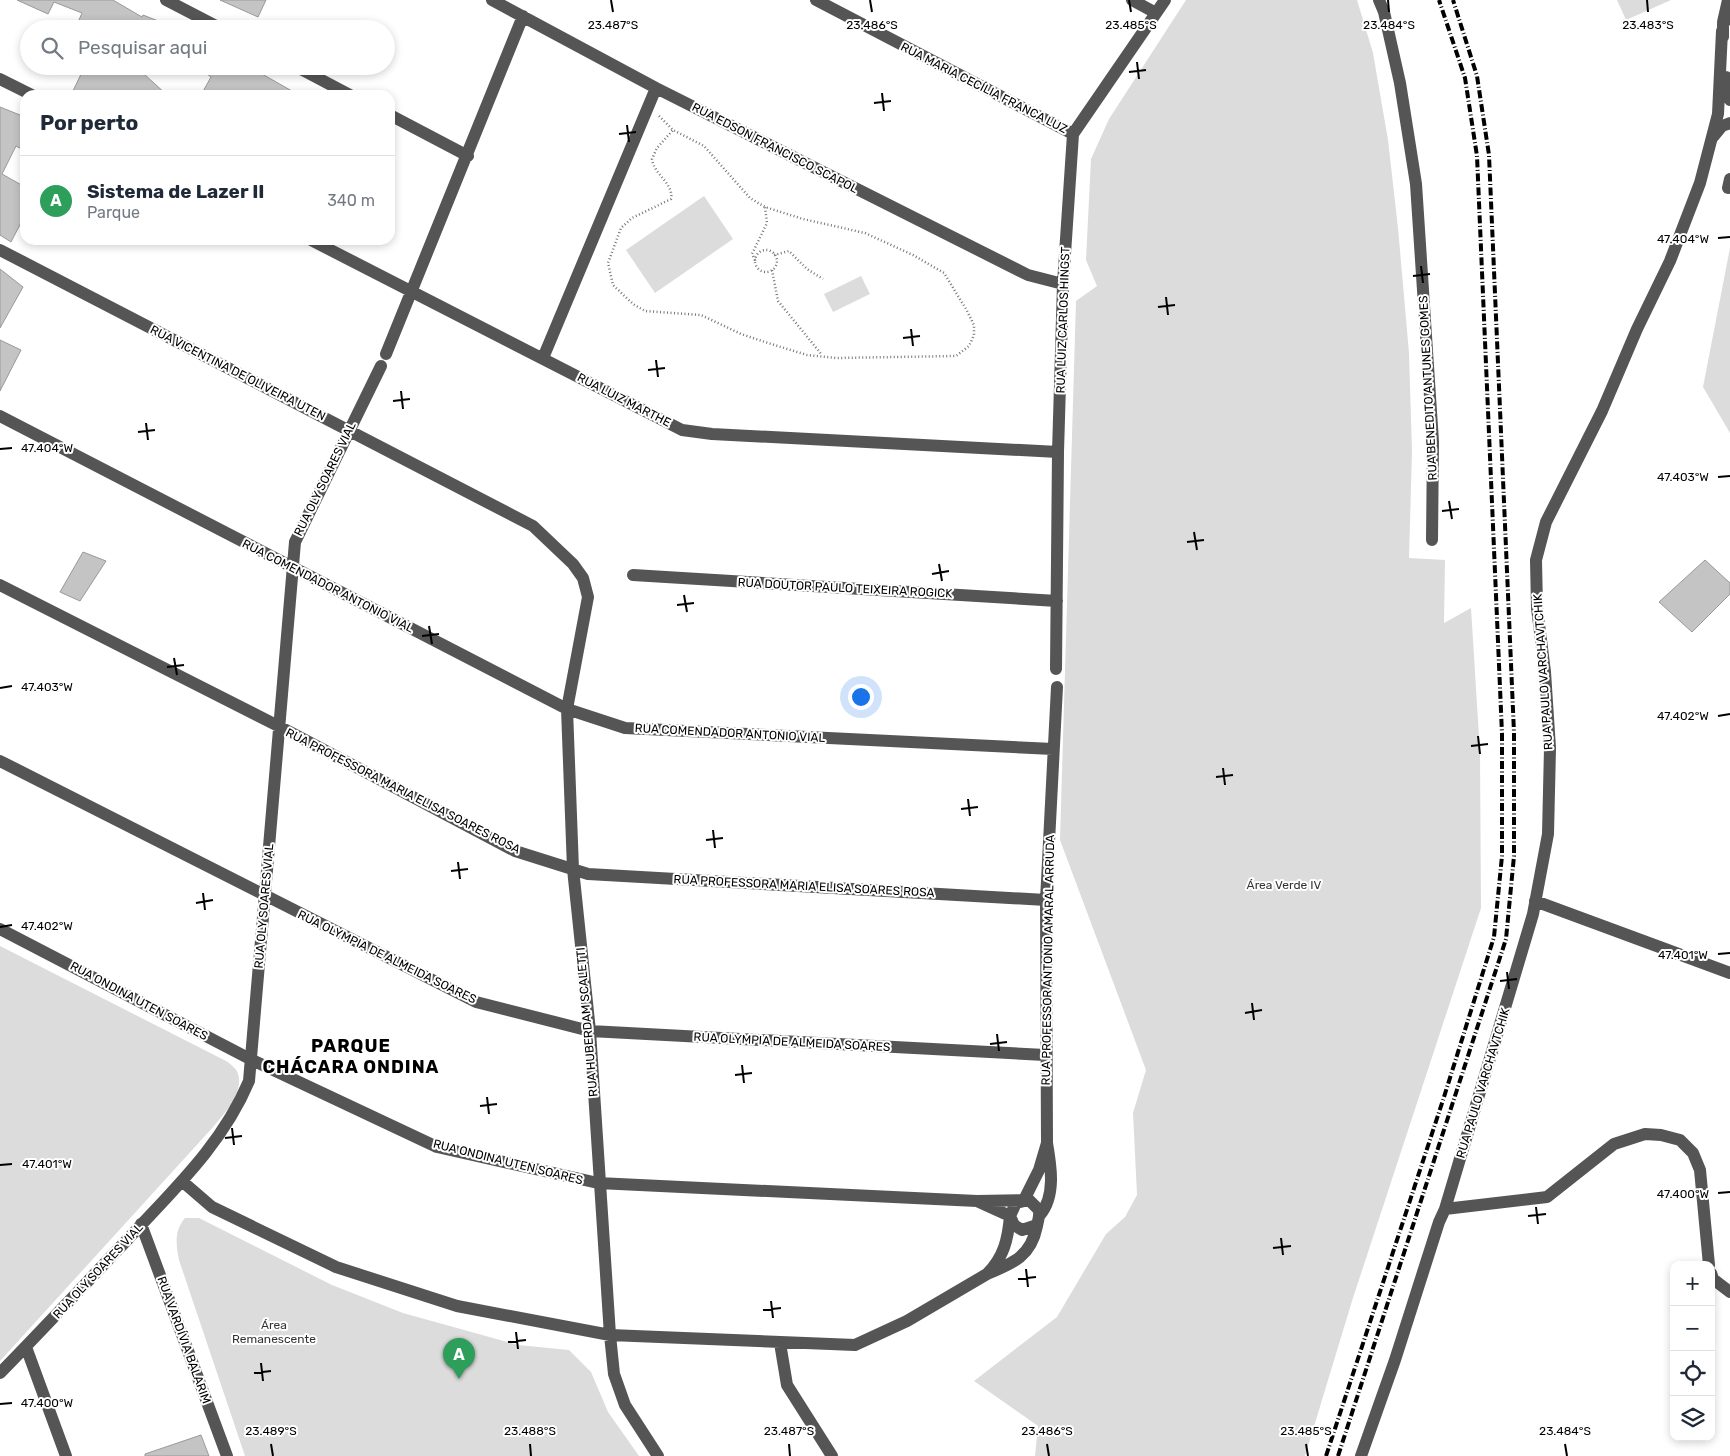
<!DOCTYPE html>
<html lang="pt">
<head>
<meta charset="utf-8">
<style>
	body { margin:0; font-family:Rubik,sans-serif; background:#f2f2f3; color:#1f2937 }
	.controls { position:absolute; right:15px; bottom:15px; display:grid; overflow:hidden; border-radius:10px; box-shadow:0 2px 8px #0003 }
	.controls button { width:45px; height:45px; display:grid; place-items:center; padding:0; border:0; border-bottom:1px solid #e0e1e3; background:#fff; color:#1f2937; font:25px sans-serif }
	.you { position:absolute; left:860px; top:696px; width:18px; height:18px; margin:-12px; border:4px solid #fff; border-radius:50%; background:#1a73e8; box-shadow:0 0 0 8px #1a73e833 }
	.badge { display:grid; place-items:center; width:32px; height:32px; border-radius:50%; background:#d93025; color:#fff; font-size:16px; font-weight:700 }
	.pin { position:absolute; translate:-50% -41px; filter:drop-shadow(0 1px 2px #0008) }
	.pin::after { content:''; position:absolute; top:26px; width:18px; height:15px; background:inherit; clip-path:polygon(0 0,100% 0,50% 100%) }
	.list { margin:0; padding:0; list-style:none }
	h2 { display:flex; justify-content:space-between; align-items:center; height:65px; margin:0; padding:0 20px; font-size:21px }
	h2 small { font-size:16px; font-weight:400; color:#747a83 }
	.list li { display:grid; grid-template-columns:32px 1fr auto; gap:15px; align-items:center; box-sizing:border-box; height:90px; padding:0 20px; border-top:1px solid #e0e1e3 }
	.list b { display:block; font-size:19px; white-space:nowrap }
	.list p { margin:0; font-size:16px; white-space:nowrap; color:#747a83 }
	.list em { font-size:16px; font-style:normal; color:#747a83 }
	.icon { flex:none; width:28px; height:28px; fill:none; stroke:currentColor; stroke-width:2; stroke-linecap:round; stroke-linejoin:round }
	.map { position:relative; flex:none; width:1730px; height:1456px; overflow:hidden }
	.search { position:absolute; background:#fff; box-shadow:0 2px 8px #0003; left:20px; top:20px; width:375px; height:55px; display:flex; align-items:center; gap:12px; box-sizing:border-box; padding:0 18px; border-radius:28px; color:#747a83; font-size:19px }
	.panel { position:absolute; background:#fff; box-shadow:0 2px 8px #0003; left:20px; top:90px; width:375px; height:155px; border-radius:15px }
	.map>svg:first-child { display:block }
</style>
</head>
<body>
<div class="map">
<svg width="1730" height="1456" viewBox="0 0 1730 1456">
	<rect width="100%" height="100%" fill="#fff"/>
	<path fill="#dcdcdc" d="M1186,0H1357L1373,53L1388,140L1398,228L1409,353L1412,451L1409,558L1445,560L1444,623L1471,608L1480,753L1481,908L1352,1301L1305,1456H1035L1038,1426L974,1381L1057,1317L1106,1234L1125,1217L1137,1195L1133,1113L1146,1070L1060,840L1076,301L1097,286L1086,260L1091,159L1109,119Z
		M1617,0H1671L1626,20Z
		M704,196L733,239L655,293L626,250Z
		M1730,248V433L1703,387Z
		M861,276L870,294L833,312L824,294Z
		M0,946L228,1062C231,1065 237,1069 238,1074C244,1092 225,1113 214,1126L0,1361Z
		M185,1218H199L332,1285L403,1313L518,1345L569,1350L591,1372L608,1412L639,1456H245L179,1260C176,1244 174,1231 185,1218Z"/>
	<path fill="#c4c4c4" stroke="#999" d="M17,0H113L142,17L143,15L176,28L75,29L82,13L54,2L48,14Z
		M220,0H266L258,17Z
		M85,66H148L144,74L167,95H71Z
		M196,66H248L299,95H201L211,77Z
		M0,107L25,117V151L16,146L2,174L25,187V215L11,242L0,235Z
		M0,269L23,287L0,328Z
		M0,340L21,350L0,391Z
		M83,552L106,561L80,601L60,592Z
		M1705,560L1730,583V594L1692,632L1659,602Z
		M201,1435L209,1456H145V1454Z"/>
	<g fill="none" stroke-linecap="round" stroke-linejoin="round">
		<path stroke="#777" stroke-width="2.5" stroke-dasharray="1 2.5" stroke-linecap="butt" d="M659,116L673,130L704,146L750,198L765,207L803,219L865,233L913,255L944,273L966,309L974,325V335L969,346L956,356L836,358L807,355L768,343L741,334L701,315L645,311L633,304L613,285L608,263L621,228L632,218L671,199C674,183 654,175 652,159L657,148L673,130
			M755 261a11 11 0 1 1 22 0a11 11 0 1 1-22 0Z
			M774,255L789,251L807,269L823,279
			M755,260L752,254L767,223L765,207
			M772,270L778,301L822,355"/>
		<path stroke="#555" stroke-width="12" d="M166,0L222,29
			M492,0L656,88L1028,275L1063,284
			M816,0L1073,134
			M1132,0L1156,13
			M1379,0L1384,12L1400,83L1416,184L1433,442L1432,540
			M1723,22L1728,0
			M1723,37V24L1730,15
			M295,66L350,95
			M1726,77L1730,100
			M0,79L32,95
			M390,115L468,156
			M1713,137L1722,126L1730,123
			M1728,188L1730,179
			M311,240L682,430L712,434L1058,452
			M0,250L533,526L573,564L583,578L588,597L567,709L573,869L590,1031L610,1335L614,1374L625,1405L658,1456
			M386,354L523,16
			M543,358L656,88
			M0,416L567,709L625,728L1053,749
			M633,575L1057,601
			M0,585L292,733L515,851L588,874L1046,900
			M1056,669L1058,452L1063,284L1073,134L1165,0
			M0,761L476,1002L590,1031L1045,1055
			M1535,901L1730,973
			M0,929L252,1060L437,1147L598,1183L977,1201
			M1047,1143L1046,900L1057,687
			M183,1182L212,1207L336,1267L457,1306L610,1335L855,1345L907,1321L987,1274
			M1445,1209L1547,1197L1614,1144L1645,1134L1661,1135L1680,1140L1693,1153L1700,1170L1709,1265
			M141,1224L227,1456
			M1037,1225L1022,1230L1014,1225L1010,1216L1016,1203L1029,1200L1039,1210C1040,1216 1038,1220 1037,1226C1031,1256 1014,1263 987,1274C1004,1257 1008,1239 1010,1216L977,1201L1024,1200L1039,1170L1047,1143C1051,1166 1056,1196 1040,1215
			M1711,1273L1713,1279L1730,1292
			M780,1343L787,1385L832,1456
			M26,1347L66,1456
			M0,1373C43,1329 85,1284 128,1239C174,1189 222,1145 249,1081L295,542L381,366
			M1361,1456L1395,1360L1439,1222L1445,1209L1533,914L1548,834L1550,748L1545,672L1537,608L1536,560L1546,522L1602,411L1637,329L1670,261L1700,183L1718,114L1722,31"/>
		<path stroke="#000" stroke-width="4" stroke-dasharray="8 2.5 1 2.5" stroke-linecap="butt" d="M1326,1456L1444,1097L1494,937L1502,856V734L1477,156L1465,78L1439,0
			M1338,1456L1506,939L1514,856V733L1489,155L1477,76L1453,0"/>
	</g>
	<path fill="none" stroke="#000" stroke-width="2" d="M611,0L613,12M870,0L872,12M1129,0L1131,12M1388,0L1389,12M1647,0L1648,12M1137,62L1139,79M1129,72L1146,70M882,93L884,111M874,103L891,101M627,125L629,142M619,134L636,132M1718,238L1730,237M1421,266L1423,283M1413,276L1430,274M1166,297L1168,315M1158,307L1175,305M911,329L913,346M903,338L920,336M656,360L658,377M648,370L665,368M401,391L403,409M393,401L410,399M146,423L148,440M138,432L155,430M0,449L12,448M1718,477L1730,476M1449,501L1452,519M1442,511L1459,509M1194,532L1197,550M1187,542L1204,540M939,564L942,581M932,574L949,571M684,595L687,612M677,605L694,603M429,626L432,644M422,636L439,634M174,658L177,675M167,667L184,665M0,688L12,686M1718,716L1730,714M1478,736L1480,754M1471,746L1488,744M1223,768L1225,785M1216,777L1233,775M968,799L970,816M961,809L978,807M713,830L715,848M706,840L723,838M458,862L460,879M451,871L468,869M203,893L205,910M196,903L213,900M0,927L12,925M1718,954L1730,953M1507,972L1509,989M1500,981L1517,979M1252,1003L1254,1020M1245,1013L1262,1010M997,1034L999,1051M990,1044L1007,1042M742,1065L744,1083M735,1075L752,1073M487,1097L489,1114M480,1106L497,1104M232,1128L234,1145M225,1138L242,1136M0,1165L12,1164M1718,1193L1730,1192M1536,1207L1538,1224M1528,1216L1546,1214M1281,1238L1283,1255M1273,1248L1291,1246M1026,1269L1028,1287M1018,1279L1036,1277M771,1301L773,1318M763,1310L781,1308M516,1332L518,1349M508,1342L526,1340M261,1363L263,1381M254,1373L271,1371M0,1404L12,1403M271,1444L273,1456M530,1444L531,1456M789,1444L790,1456M1047,1444L1049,1456M1306,1444L1308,1456M1565,1444L1567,1456"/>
	<g text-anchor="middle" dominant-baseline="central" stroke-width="4" stroke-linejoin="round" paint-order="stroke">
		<g font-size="12" fill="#000" stroke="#fff">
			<text transform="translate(984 88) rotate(27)">RUA MARIA CECÍLIA FRANCA LUZ</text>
			<text transform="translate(775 148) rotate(27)">RUA EDSON FRANCISCO SCAPOL</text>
			<text transform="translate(1063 320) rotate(-88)">RUA LUIZ CARLOS HINGST</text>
			<text transform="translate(238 373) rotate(27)">RUA VICENTINA DE OLIVEIRA UTEN</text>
			<text transform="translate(1428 388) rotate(-93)">RUA BENEDITO ANTUNES GOMES</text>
			<text transform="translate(624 400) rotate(27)">RUA LUIZ MARTHE</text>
			<text transform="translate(325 479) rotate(-64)">RUA OLY SOARES VIAL</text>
			<text transform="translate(328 586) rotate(27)">RUA COMENDADOR ANTONIO VIAL</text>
			<text transform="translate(845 588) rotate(3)">RUA DOUTOR PAULO TEIXEIRA ROGICK</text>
			<text transform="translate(1543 672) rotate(-94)">RUA PAULO VARCHAVTCHIK</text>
			<text transform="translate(730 733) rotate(3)">RUA COMENDADOR ANTONIO VIAL</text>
			<text transform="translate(403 791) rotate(27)">RUA PROFESSORA MARIA ELISA SOARES ROSA</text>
			<text transform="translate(804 886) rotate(3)">RUA PROFESSORA MARIA ELISA SOARES ROSA</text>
			<text transform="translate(264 906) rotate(-85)">RUA OLY SOARES VIAL</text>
			<text transform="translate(387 957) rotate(26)">RUA OLYMPIA DE ALMEIDA SOARES</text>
			<text transform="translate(1048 960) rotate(-89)">RUA PROFESSOR ANTONIO AMARAL ARRUDA</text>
			<text transform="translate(139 1001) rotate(28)">RUA ONDINA UTEN SOARES</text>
			<text transform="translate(587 1022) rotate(-95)">RUA HUBERDAM SCALETTI</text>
			<text transform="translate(792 1042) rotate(3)">RUA OLYMPIA DE ALMEIDA SOARES</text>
			<text transform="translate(1483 1083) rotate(-73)">RUA PAULO VARCHAVTCHIK</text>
			<text transform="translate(508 1162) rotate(14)">RUA ONDINA UTEN SOARES</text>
			<text transform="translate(98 1271) rotate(-47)">RUA OLY SOARES VIAL</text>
			<text transform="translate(184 1340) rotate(70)">RUA VARDÍVIA BALARIM</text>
		</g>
		<g font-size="12" fill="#333" stroke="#fff">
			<text x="1284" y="885">Área Verde IV</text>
			<text x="274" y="1325">Área<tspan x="274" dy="14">Remanescente</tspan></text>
		</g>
		<g font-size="18" font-weight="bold" letter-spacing="1" fill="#000" stroke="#fff">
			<text x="351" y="1046">PARQUE<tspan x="351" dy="21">CHÁCARA ONDINA</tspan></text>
		</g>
	</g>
	<g font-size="12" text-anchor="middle" fill="#000" stroke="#fff" stroke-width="4" stroke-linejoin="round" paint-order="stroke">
		<text x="613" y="29">23.487°S</text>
		<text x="872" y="29">23.486°S</text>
		<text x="1131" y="29">23.485°S</text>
		<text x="1389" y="29">23.484°S</text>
		<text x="1648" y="29">23.483°S</text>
		<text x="1683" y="243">47.404°W</text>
		<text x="47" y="452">47.404°W</text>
		<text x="1683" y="481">47.403°W</text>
		<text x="47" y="691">47.403°W</text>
		<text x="1683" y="720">47.402°W</text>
		<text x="47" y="930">47.402°W</text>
		<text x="1683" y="959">47.401°W</text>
		<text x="47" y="1168">47.401°W</text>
		<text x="1683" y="1198">47.400°W</text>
		<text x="47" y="1407">47.400°W</text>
		<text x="271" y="1435">23.489°S</text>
		<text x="530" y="1435">23.488°S</text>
		<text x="789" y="1435">23.487°S</text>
		<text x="1047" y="1435">23.486°S</text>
		<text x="1306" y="1435">23.485°S</text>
		<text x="1565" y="1435">23.484°S</text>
	</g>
</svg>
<div class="controls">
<button>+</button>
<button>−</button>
<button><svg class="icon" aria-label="locate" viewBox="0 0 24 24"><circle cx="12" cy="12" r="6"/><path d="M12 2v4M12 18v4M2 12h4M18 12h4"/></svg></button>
<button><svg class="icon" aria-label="layers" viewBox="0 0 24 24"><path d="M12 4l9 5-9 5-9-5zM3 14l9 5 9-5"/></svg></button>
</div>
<div class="you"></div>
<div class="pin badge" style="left:459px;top:1379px;background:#2e9e5b">A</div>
<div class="search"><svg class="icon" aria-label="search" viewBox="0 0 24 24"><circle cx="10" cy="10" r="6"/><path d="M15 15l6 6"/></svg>Pesquisar aqui</div>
<section class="panel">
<h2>Por perto<small></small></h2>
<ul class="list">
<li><span class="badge" style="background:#2e9e5b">A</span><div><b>Sistema de Lazer II</b><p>Parque</p></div><em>340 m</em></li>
</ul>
</section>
</div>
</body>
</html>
